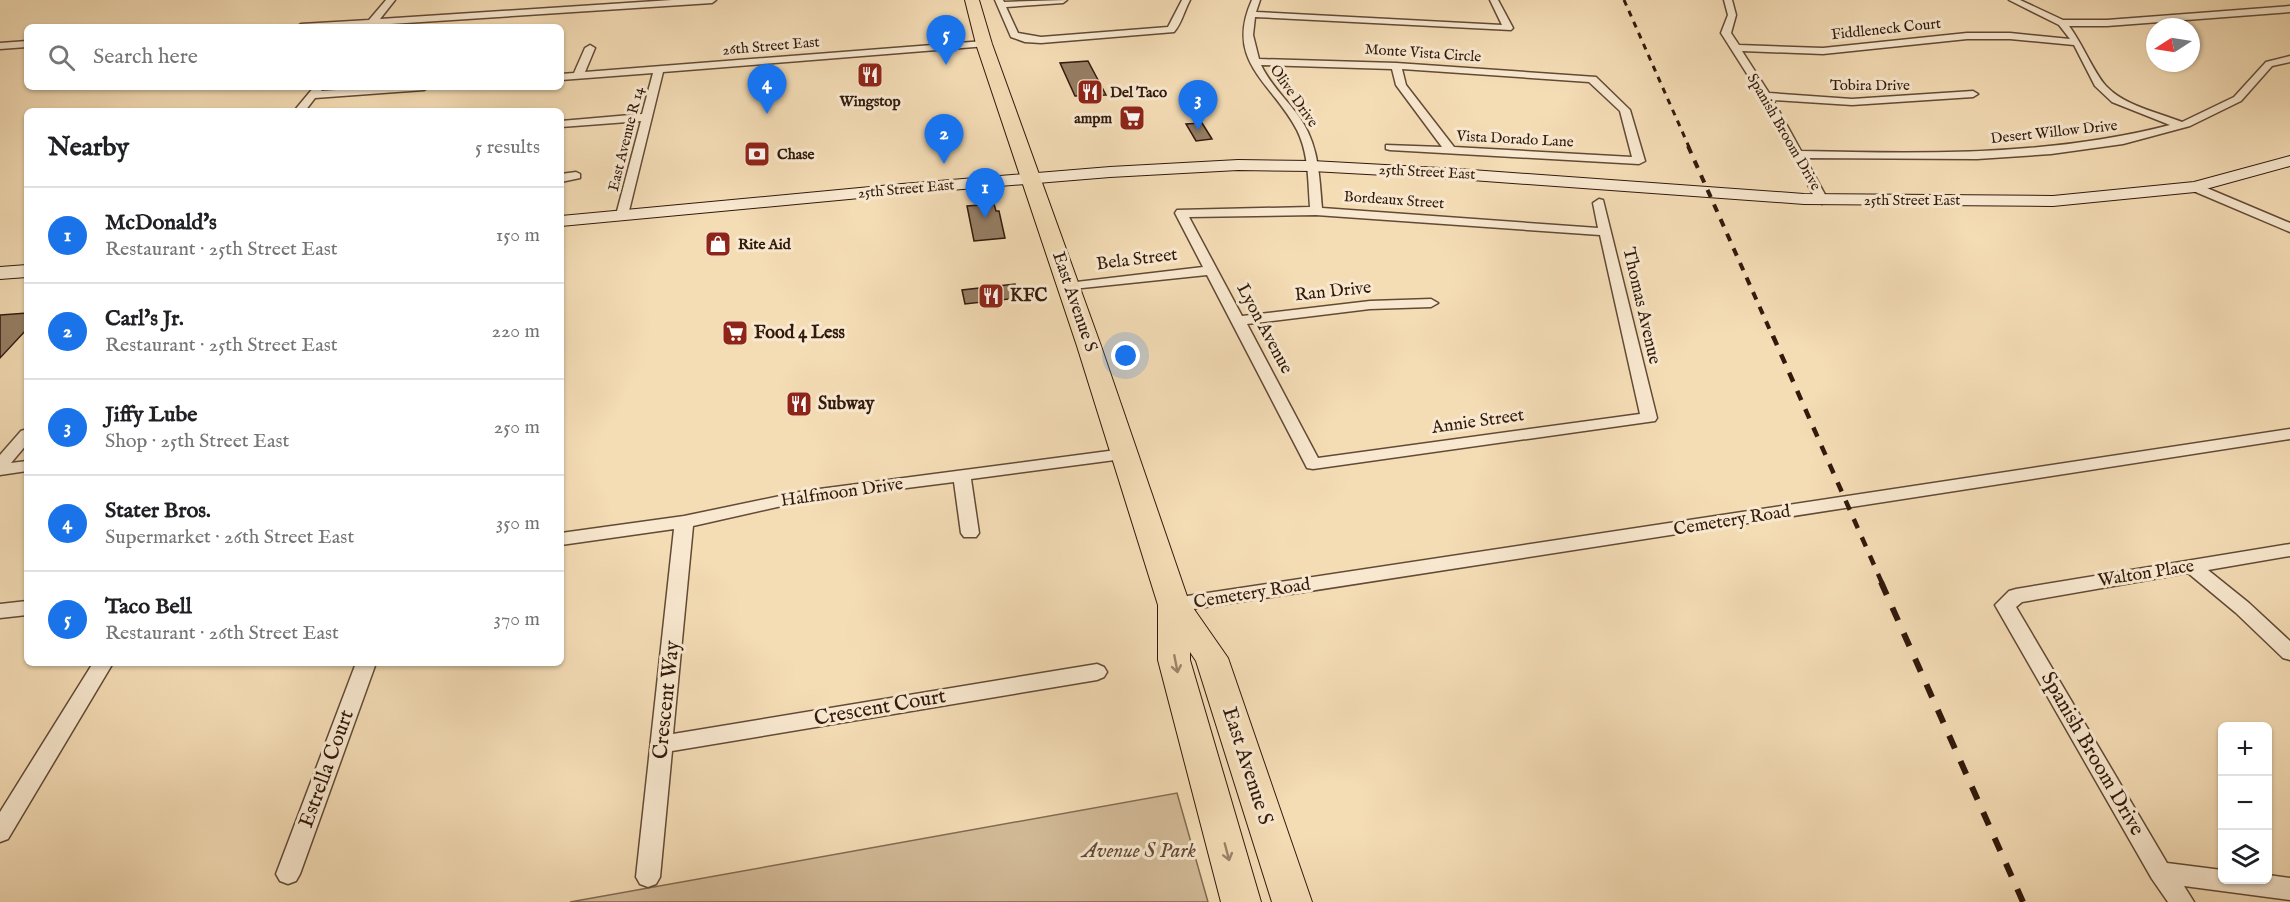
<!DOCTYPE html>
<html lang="en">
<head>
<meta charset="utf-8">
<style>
	body { margin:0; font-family:"IM FELL English",serif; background:#f2f2f2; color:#202124 }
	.controls { position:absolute; right:18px; bottom:18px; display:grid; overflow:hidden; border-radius:9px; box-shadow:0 2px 4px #0004 }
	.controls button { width:54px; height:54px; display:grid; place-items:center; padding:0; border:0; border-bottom:2px solid #e0e0e0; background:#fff; color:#202124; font:30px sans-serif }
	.compass { position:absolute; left:2146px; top:18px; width:54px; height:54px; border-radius:50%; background:#fff; box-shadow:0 2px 4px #0004; rotate:258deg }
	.you { position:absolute; left:1126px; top:356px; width:21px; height:21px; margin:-15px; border:4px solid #fff; border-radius:50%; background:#1a73e8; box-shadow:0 0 0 9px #1a73e833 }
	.badge { display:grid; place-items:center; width:39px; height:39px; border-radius:50%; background:#1a73e8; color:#fff; font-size:20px; font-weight:700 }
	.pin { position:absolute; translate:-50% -50px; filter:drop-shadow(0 2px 3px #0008) }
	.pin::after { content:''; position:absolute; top:32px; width:21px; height:18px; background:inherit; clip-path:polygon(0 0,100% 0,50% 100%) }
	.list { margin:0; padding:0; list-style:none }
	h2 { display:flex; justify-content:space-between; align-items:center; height:78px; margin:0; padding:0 24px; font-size:26px }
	h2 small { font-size:20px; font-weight:400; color:#757577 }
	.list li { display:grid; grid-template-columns:39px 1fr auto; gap:18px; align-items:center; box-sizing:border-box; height:96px; padding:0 24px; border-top:2px solid #e0e0e0 }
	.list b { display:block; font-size:22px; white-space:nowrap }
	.list p { margin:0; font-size:20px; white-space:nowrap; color:#757577 }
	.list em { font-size:20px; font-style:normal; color:#757577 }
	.icon { flex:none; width:33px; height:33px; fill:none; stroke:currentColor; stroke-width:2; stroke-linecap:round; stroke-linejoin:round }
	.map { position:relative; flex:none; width:2290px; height:902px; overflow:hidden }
	.search { position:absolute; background:#fff; box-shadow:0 2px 4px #0004; left:24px; top:24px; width:540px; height:66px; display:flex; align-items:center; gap:15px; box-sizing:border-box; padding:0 21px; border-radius:9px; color:#757577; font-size:22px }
	.panel { position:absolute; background:#fff; box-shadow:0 2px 4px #0004; left:24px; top:108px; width:540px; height:558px; border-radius:9px }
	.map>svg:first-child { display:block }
</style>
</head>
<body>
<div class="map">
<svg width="2290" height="902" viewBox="0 0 2290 902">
	<rect width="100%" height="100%" fill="#f4dcb5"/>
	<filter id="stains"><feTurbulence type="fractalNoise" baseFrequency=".00333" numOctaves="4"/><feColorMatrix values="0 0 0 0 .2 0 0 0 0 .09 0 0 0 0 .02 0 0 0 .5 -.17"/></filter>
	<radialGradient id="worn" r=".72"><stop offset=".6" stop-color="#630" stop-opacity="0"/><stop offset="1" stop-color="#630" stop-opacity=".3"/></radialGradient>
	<path fill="#d3bb98" stroke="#826a52" stroke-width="1.5" d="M1177,793L1208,902H570Z"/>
	<path fill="#967e64" stroke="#31190c" stroke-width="1.5" d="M1088,61L1106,95L1075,96L1060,63Z
		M1202,123L1212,139L1196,141L1186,124Z
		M994,204L996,211H999L1005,238L974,241L967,206Z
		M1015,284L1019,298L965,304L962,290Z
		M27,313V329L0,358V315Z"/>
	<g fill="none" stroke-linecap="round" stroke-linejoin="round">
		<g stroke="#624a36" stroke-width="3">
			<path id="street" d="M386,0H395L380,19L672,0H716L712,3L375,25L373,27H296L301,24L369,20Z
				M995,0H1003L1004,2L1067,0L1063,3L1006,7L1018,33L1041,37L1168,27L1182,0H1190C1184,11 1182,23 1174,32L1041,43L1025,42L1011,37Z
				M1252,0H1260L1256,12L1502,25L1490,0H1498L1513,28L1511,30L1255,17L1253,35L1259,59L1396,63L1596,77L1630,110L1645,161L1639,164L1390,150L1386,149V145L1442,147L1396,85L1392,69L1261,65C1270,84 1285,98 1297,114C1319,143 1319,174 1322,208L1598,228L1593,203L1599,199L1603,200L1657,418L1655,421L1313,469L1307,468L1305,464L1207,275L1063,290L1061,287L1068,283L1203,267L1175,213L1177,210L1310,207C1308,181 1309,154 1297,130C1272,82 1224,62 1252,0ZM1402,69L1589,82L1620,111L1632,157L1454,147L1406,85ZM1316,215L1600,235L1640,414L1318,458L1247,324L1370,309L1431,307L1438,303L1431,299L1370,301L1242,316L1189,217Z
				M1724,0H1732L1736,15L1731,33L1739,45L1823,48L1967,33H2010L2070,39L2059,25L2009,0H2020L2063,20H2107L2290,6V12L2107,26H2069C2082,43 2094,73 2106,86C2125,106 2157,112 2182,122L2234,97L2266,62L2290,56V62L2272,66L2241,101L2190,126L2123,144L2051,154L1977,159L1805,158L1828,200L1822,204L1816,200L1761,96L1721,33L1728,15ZM1967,39H2010L2074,45L2095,86L2112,102L2170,125C2050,156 1925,154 1801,151L1773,100L1852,105L1973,97L1978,94L1973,91L1852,99L1769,93L1742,51L1823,54Z
				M27,41V47L0,49V43Z
				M984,41L989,44L987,46L663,72L628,215L622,219L616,215L641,121L561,127V121L642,114L653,73L561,80V74L574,73L585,48L590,45L595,48L585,72Z
				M314,87H324L321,91L381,87H429L424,90L315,98L305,111H294Z
				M576,172L580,174V178L561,182V174Z
				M2195,183L2290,223V232L2191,190L2189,187Z
				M27,429V444L11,463L27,461V471L0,475V455L21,431Z
				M2290,429V439L1174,612L1167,610L1164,605L1167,600L1174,598Z
				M1124,449L1132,454L1130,458L971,479L979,533L976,537H964L961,533L954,482L804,501L693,526L673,734L1097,664L1104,667L1107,672L1104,677L1097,680L672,751L660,877L656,884L648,887L640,884L636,877L674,529L561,545V533L684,516L804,491Z
				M2290,544V556L2208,570L2249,603L2290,641V660L2283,658L2236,613L2188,573L2022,602L2016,607L2167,863L2222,870V880H2268V875L2290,878V900L2184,886L2194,902H2168L2152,879L1995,605L2009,591L2016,589Z
				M27,601V615L0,618V604Z
				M93,663H113L8,839L0,842V812Z
				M356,663H376L300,874L296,881L288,884L280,881L276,874Z"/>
		</g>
		<g stroke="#31190c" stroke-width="2">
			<path id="secondary" d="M2290,156V166L2195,192L2053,206L1804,204L1458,179L1312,171L1238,170L1110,177L902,194L561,226V216L902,184L1110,167L1238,160L1312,161L1458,169L1804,194L2053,196L2194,182Z
				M27,265V277L0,279V267Z"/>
		</g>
		<g stroke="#31190c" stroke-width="2">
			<path id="primary" d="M965,0H979L992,44L1101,346L1189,602L1228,658L1312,902H1272L1196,661L1190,652V660L1261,902H1221L1158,660V605L1077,346L976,44Z"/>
		</g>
		<use href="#street" fill="#f8e8cf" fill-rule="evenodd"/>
		<use href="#secondary" fill="#f8e8cf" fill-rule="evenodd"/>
		<use href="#primary" fill="#f4dcb5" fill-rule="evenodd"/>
		<path stroke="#31190c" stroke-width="3" stroke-dasharray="6 6" stroke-linecap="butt" d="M1624,0L1689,147"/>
		<path stroke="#31190c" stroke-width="4" stroke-dasharray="8 8" stroke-linecap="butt" d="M1688,146L1773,337"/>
		<path stroke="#31190c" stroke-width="4.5" stroke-dasharray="10 10" stroke-linecap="butt" d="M1773,336L1882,583"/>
		<path stroke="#31190c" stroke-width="6" stroke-dasharray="14 14" stroke-linecap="butt" d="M1881,582L2023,902"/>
	</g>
	<defs><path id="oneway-shaft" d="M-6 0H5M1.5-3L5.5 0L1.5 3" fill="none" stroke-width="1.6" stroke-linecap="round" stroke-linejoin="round" transform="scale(1.5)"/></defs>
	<g stroke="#9c8469">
		<use href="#oneway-shaft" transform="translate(1176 664) rotate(79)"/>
		<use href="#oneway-shaft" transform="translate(1227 852) rotate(75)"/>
	</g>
	<defs>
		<g id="restaurant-square" transform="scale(1.35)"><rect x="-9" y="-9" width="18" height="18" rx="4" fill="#8f2418" stroke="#f8e8cf"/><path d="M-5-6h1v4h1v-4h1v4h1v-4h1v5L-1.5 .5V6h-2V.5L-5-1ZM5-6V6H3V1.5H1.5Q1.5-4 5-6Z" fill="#fff"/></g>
		<g id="supermarket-square" transform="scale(1.35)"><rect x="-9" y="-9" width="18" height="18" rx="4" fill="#8f2418" stroke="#f8e8cf"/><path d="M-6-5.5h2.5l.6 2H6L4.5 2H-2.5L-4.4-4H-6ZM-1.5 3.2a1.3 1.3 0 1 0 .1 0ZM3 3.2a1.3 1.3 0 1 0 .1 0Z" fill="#fff"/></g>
		<g id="bank-square" transform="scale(1.35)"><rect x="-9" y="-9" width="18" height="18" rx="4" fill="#8f2418" stroke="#f8e8cf"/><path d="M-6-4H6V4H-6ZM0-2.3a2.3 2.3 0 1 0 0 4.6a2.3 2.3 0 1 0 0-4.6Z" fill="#fff"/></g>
		<g id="shop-square" transform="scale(1.35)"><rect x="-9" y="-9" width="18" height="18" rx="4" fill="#8f2418" stroke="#f8e8cf"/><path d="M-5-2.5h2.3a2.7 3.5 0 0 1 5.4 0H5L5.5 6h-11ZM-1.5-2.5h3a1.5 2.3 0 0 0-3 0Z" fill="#fff"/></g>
	</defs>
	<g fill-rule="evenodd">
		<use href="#restaurant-square" x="870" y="75"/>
		<use href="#restaurant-square" x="1090" y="92"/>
		<use href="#supermarket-square" x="1132" y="118"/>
		<use href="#bank-square" x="757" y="154"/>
		<use href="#shop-square" x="718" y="244"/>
		<use href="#restaurant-square" x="991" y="296"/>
		<use href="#supermarket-square" x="735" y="333"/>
		<use href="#restaurant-square" x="799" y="404"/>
	</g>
	<g text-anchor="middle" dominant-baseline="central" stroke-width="6" stroke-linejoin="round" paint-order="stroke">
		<g font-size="15" fill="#31190c" stroke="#f8e8cf">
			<text transform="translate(1886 29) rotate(-6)">Fiddleneck Court</text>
			<text transform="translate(771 46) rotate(-5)">26th Street East</text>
			<text transform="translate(1423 53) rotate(4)">Monte Vista Circle</text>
			<text x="1870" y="85">Tobira Drive</text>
			<text transform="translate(1294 96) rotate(55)">Olive Drive</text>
			<text transform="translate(1784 132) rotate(60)">Spanish Broom Drive</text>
			<text transform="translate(2054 132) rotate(-6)">Desert Willow Drive</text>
			<text transform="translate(626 139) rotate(-76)">East Avenue R 14</text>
			<text transform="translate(1515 139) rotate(3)">Vista Dorado Lane</text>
			<text transform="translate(1427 172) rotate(3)">25th Street East</text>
			<text transform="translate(906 189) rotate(-5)">25th Street East</text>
			<text transform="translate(1394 200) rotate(4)">Bordeaux Street</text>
			<text x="1912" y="200">25th Street East</text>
		</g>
		<g font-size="15" font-weight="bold" fill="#31190c" stroke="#f8e8cf" text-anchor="start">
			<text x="1110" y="92">Del Taco</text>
			<text x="870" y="101" text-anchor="middle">Wingstop</text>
			<text x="1112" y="118" text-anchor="end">ampm</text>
			<text x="777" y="154">Chase</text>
			<text x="738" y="244">Rite Aid</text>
		</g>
		<g font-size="18" fill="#31190c" stroke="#f8e8cf">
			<text transform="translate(1137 260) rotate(-7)">Bela Street</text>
			<text transform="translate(1333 292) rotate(-6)">Ran Drive</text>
			<text transform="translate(1074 302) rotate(71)">East Avenue S</text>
			<text transform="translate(1641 306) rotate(77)">Thomas Avenue</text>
			<text transform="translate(1264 329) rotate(62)">Lyon Avenue</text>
			<text transform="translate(1478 422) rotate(-8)">Annie Street</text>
			<text transform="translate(842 493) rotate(-8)">Halfmoon Drive</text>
			<text transform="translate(1732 521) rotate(-9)">Cemetery Road</text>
			<text transform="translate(2146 574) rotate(-9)">Walton Place</text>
			<text transform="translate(1252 594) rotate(-9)">Cemetery Road</text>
		</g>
		<g font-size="18" font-weight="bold" fill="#31190c" stroke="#f8e8cf" text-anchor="start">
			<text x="1010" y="296">KFC</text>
			<text x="754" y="333">Food 4 Less</text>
			<text x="818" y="404">Subway</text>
		</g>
		<g font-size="21" fill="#31190c" stroke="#f8e8cf">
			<text transform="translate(667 700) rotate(-84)">Crescent Way</text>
			<text transform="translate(880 708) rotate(-10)">Crescent Court</text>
			<text transform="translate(2092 754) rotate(60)">Spanish Broom Drive</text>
			<text transform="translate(1247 766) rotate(72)">East Avenue S</text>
			<text transform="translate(327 769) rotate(-70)">Estrella Court</text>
		</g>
		<g font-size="21" font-style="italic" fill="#624a36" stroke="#f8e8cf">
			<text x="1139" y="851">Avenue S Park</text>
		</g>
	</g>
	<rect width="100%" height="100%" filter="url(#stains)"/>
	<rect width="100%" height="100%" fill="url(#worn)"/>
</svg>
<div class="controls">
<button>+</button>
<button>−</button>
<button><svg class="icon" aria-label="layers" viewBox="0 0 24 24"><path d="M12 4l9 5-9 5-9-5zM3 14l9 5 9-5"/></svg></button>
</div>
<svg class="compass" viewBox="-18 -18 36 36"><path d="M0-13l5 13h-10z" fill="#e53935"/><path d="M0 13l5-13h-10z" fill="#757577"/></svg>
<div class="you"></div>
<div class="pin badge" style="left:985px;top:218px">1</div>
<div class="pin badge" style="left:944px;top:164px">2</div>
<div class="pin badge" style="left:1198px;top:130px">3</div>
<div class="pin badge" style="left:767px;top:114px">4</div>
<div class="pin badge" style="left:946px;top:65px">5</div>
<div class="search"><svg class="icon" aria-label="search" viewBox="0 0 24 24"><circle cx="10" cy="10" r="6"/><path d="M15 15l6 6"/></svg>Search here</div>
<section class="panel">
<h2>Nearby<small>5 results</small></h2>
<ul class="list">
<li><span class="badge">1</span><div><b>McDonald's</b><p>Restaurant · 25th Street East</p></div><em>150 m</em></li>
<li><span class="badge">2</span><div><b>Carl's Jr.</b><p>Restaurant · 25th Street East</p></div><em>220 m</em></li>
<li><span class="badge">3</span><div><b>Jiffy Lube</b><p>Shop · 25th Street East</p></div><em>250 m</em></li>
<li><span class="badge">4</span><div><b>Stater Bros.</b><p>Supermarket · 26th Street East</p></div><em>350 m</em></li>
<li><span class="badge">5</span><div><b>Taco Bell</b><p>Restaurant · 26th Street East</p></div><em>370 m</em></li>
</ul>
</section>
</div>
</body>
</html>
